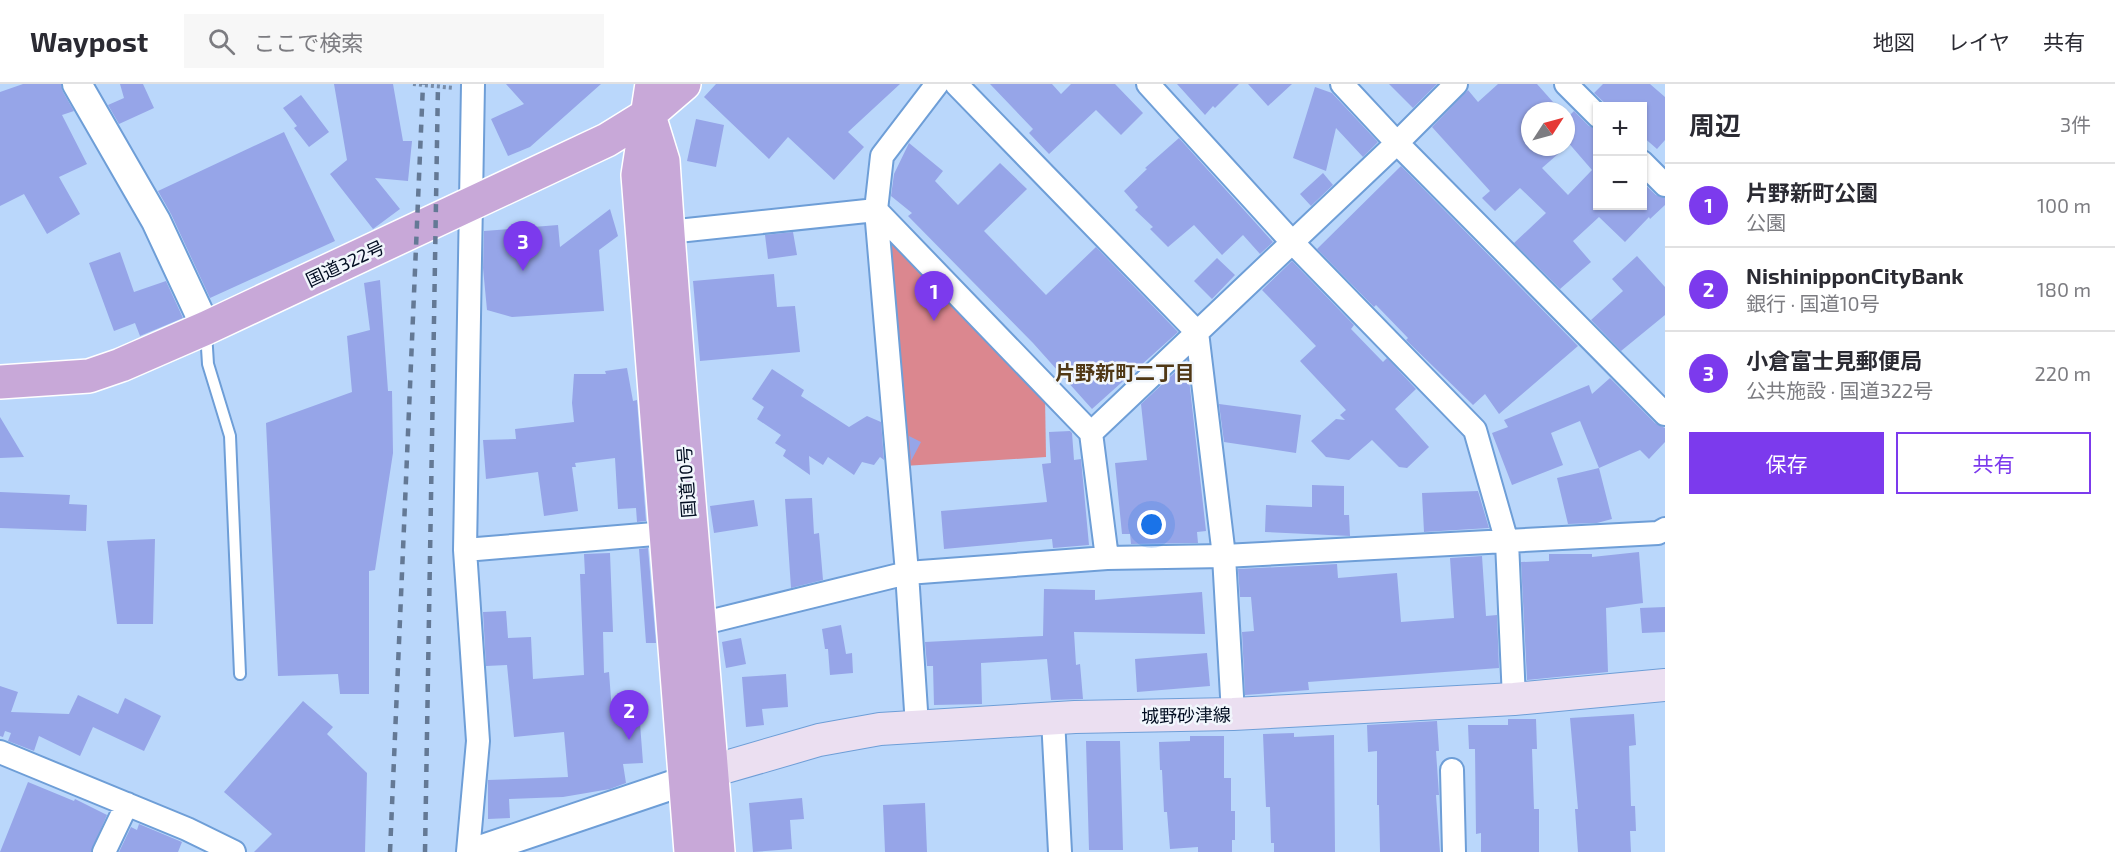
<!DOCTYPE html>
<html lang="ja">
<head>
<meta charset="utf-8">
<style>
	body { margin:0; font-family:"Exo 2","Noto Sans JP",sans-serif; background:#f7f7f7; color:#2b2b33 }
	.controls { position:absolute; right:18px; top:18px; display:grid; overflow:hidden; border-radius:0px; box-shadow:0 2px 4px #0004 }
	.controls button { width:54px; height:54px; display:grid; place-items:center; padding:0; border:0; border-bottom:2px solid #e1e1e2; background:#fff; color:#2b2b33; font:30px sans-serif }
	.compass { position:absolute; left:1521px; top:18px; width:54px; height:54px; border-radius:50%; background:#fff; box-shadow:0 2px 4px #0004; rotate:54deg }
	.you { position:absolute; left:1152px; top:441px; width:21px; height:21px; margin:-15px; border:4px solid #fff; border-radius:50%; background:#1a73e8; box-shadow:0 0 0 9px #1a73e833 }
	.badge { display:grid; place-items:center; width:39px; height:39px; border-radius:50%; background:#7c3aed; color:#fff; font-size:20px; font-weight:700 }
	.pin { position:absolute; translate:-50% -50px; filter:drop-shadow(0 2px 3px #0008) }
	.pin::after { content:''; position:absolute; top:32px; width:21px; height:18px; background:inherit; clip-path:polygon(0 0,100% 0,50% 100%) }
	.list { margin:0; padding:0; list-style:none }
	h2 { display:flex; justify-content:space-between; align-items:center; height:78px; margin:0; padding:0 24px; font-size:26px }
	h2 small { font-size:20px; font-weight:400; color:#7c7c81 }
	.list li { display:grid; grid-template-columns:39px 1fr auto; gap:18px; align-items:center; box-sizing:border-box; height:84px; padding:0 24px; border-top:2px solid #e1e1e2 }
	.list b { display:block; font-size:22px; white-space:nowrap }
	.list p { margin:0; font-size:20px; white-space:nowrap; color:#7c7c81 }
	.list em { font-size:20px; font-style:normal; color:#7c7c81 }
	.actions { display:flex; gap:12px; padding:18px 24px }
	.actions a { flex:1; padding:14px 0; border:2px solid #7c3aed; border-radius:0px; text-align:center; font-size:21px; color:#7c3aed }
	.actions .main { background:#7c3aed; color:#fff }
	.icon { flex:none; width:33px; height:33px; fill:none; stroke:currentColor; stroke-width:2; stroke-linecap:round; stroke-linejoin:round }
	.map { position:relative; flex:none; width:1665px; height:768px; overflow:hidden }
	header { display:flex; align-items:center; gap:36px; box-sizing:border-box; height:84px; padding:0 30px; background:#fff; border-bottom:2px solid #e1e1e2 }
	header strong { font-size:28px }
	nav { display:flex; gap:33px; margin-inline-start:auto; font-size:21px }
	.search { width:420px; height:54px; background:#f7f7f7; display:flex; align-items:center; gap:15px; box-sizing:border-box; padding:0 21px; border-radius:0px; color:#7c7c81; font-size:22px }
	main { display:flex }
	aside { flex:1; background:#fff }
	.map>svg:first-child { display:block }
</style>
</head>
<body>
<header>
<strong>Waypost</strong>
<div class="search"><svg class="icon" aria-label="search" viewBox="0 0 24 24"><circle cx="10" cy="10" r="6"/><path d="M15 15l6 6"/></svg>ここで検索</div>
<nav><a>地図</a><a>レイヤ</a><a>共有</a></nav>
</header>
<main>
<div class="map">
<svg width="1665" height="768" viewBox="0 0 1665 768">
	<rect width="100%" height="100%" fill="#bad7fb"/>
	<path fill="#db878f" d="M898,157L1045,312L1046,373L904,382L887,162Z"/>
	<path fill="#96a5e8" d="M23,0H61L63,8L74,27L62,31L87,80L59,93L80,130L47,150L24,110L0,122V8Z
		M120,0H143L154,24L119,40L108,21L124,14Z
		M334,0H393L403,57H412L408,97L375,94L400,125L373,145L330,90L347,76Z
		M506,0H601L530,63L508,72L491,35L524,20Z
		M716,0H900L848,48L864,63L834,96L788,53L769,75L704,13Z
		M990,0H1052L1061,10L1071,0H1115L1143,29L1121,51L1096,26L1049,70L1029,49L1033,45Z
		M1177,0H1239L1215,24L1213,22L1205,31Z
		M1248,0H1292L1268,22Z
		M1389,0H1437L1413,24Z
		M1498,0H1537L1561,27H1530V63H1566L1542,84L1568,111L1592,86L1566,56V35L1574,27L1589,42L1598,45V122H1642V98L1656,111L1665,114V121L1650,135L1649,133L1625,158L1599,133L1573,157L1591,178L1560,205L1514,159L1546,129L1520,104L1495,127L1482,114L1490,107L1432,43L1468,6L1478,18Z
		M1603,0H1650L1665,13V56L1657,65L1642,52V22H1608L1594,9Z
		M1315,3L1332,9L1378,58L1363,73L1336,44L1326,87L1293,74Z
		M301,11L329,48L309,63L294,44L297,42L283,24Z
		M696,35L724,41L716,83L687,77Z
		M284,48L335,157L210,214L171,130L158,107Z
		M1179,54L1273,158L1260,170L1243,151L1222,171L1194,141L1168,163L1150,145L1153,143L1135,126L1138,123L1124,107L1147,85L1145,84Z
		M909,59L943,87L935,97L958,121L1000,79L1027,105L984,147L1046,211L1096,163L1178,248L1092,325L1033,259L908,132L912,129L891,112L894,90Z
		M1401,82L1578,262L1499,330L1485,310L1473,321L1406,256L1408,254L1376,221L1374,223L1317,165Z
		M1323,89L1333,101L1311,122L1300,110Z
		M610,125L618,152L599,166L604,227L512,233L487,226L483,184L484,147L558,141L560,163Z
		M793,148L797,171L768,175L765,151Z
		M120,168L134,208L166,197L183,234L140,252L135,239L114,247L89,179Z
		M1637,172L1665,203V231L1621,267L1591,236L1623,207L1612,195Z
		M1217,174L1235,191L1212,215L1194,197Z
		M1292,177L1354,241L1351,245L1383,278L1387,274L1416,305L1395,325L1429,363L1407,384L1399,383L1372,356L1349,376L1326,373L1311,357L1336,335L1345,336L1340,331L1346,326L1300,277L1316,262L1262,206Z
		M774,190L777,223L795,222L800,268L700,277L693,197Z
		M380,196L388,307H392L393,369L375,486L369,487V610H340L338,590L278,592L266,339L352,308L347,252L370,246L364,199Z
		M1187,277L1206,447L1197,448L1198,459L1131,460L1130,450H1122L1115,379L1147,376L1141,320Z
		M627,284L633,317L637,316L646,437L637,438L636,424L618,425L615,374L575,379L576,383H572L578,427L544,432L538,388L486,395L483,356L516,355L515,345L574,338L572,319L574,290H606L605,287Z
		M772,285L804,306L801,312L849,343L867,332L881,338L884,376L880,373L874,381L862,378L854,391L828,373L823,381L809,372L810,391L783,372L786,366L775,359L781,351L757,335L764,323L752,315Z
		M1610,294L1655,339L1665,344V358L1649,375L1640,366L1599,384L1580,337L1551,349L1563,381L1512,401L1492,349L1508,343L1504,336L1589,301L1592,310Z
		M1219,320L1301,331L1296,369L1224,358Z
		M0,333L24,373L0,374Z
		M1070,347L1072,349L1074,376L1081,375L1089,461L1053,464L1052,455L944,465L941,427L1047,418L1042,380L1051,379L1049,348Z
		M909,352L921,358L911,377Z
		M1599,384L1612,435L1597,439L1568,440L1557,394Z
		M1312,401L1344,402V431H1349L1350,452L1265,448L1266,421L1312,423Z
		M1478,407L1489,444L1424,448L1422,409Z
		M0,408L70,411L69,420L87,421L86,447L0,444Z
		M812,414L814,450L819,449L823,496L791,504L785,415Z
		M754,416L758,442L714,449L710,422Z
		M155,455L153,540H117L107,457Z
		M648,464L656,559H646L639,465Z
		M1639,468L1643,519L1606,524L1608,588L1527,596L1521,478L1549,477V470H1592V473Z
		M610,469L613,548H603L604,589L609,588L612,628L639,626L643,679L623,680L626,699L610,705L563,713L509,715L510,734L488,735V696L568,693L564,648L514,653L507,581L486,582L483,528L506,527L508,554L531,553L533,595L584,591L580,490H585L584,470Z
		M1482,472L1486,532L1497,531L1499,584L1308,598L1309,606L1245,611L1242,548L1254,547L1251,513H1240L1238,485L1337,480L1338,494L1397,489L1401,538L1454,534L1450,474Z
		M1044,505L1095,506V516L1202,508L1205,550L1074,548L1076,581L1080,580L1083,615L1051,616L1047,575L981,579L982,620L934,621L933,582H927L925,558L1043,552Z
		M1665,523V548L1642,549L1640,524Z
		M841,541L846,570L852,569L853,589L830,591L828,565H825L822,545Z
		M741,554L746,580L726,584L722,558Z
		M1207,569L1210,602L1137,608L1135,575Z
		M786,590L788,623L762,625L764,641L746,643L742,593Z
		M0,602L18,608L11,628L69,630L78,611L118,630L125,614L161,632L144,667L93,643L80,672L39,652L34,667L8,657L11,649L5,647L3,653L0,652Z
		M303,617L333,643L327,650L367,689L365,768H254L272,750L224,708Z
		M1634,630L1636,661L1629,662L1631,722H1635L1636,747H1630L1631,768H1578L1575,725H1578L1570,634Z
		M1508,635H1536L1537,665H1532L1534,725H1539V768H1481V749L1476,750L1475,665H1469L1468,641H1508Z
		M1437,637L1439,667H1436L1439,711H1436L1440,768H1380L1379,721H1377V667L1368,668L1367,641Z
		M1294,649V653L1334,651L1335,768H1274V759H1271L1270,723H1266L1263,650Z
		M1190,652H1224V694H1231V727H1235V756H1232V768H1198V763L1170,765L1167,728H1164L1162,686H1160L1159,658L1190,657Z
		M1086,657H1120L1123,766H1089Z
		M28,698L74,717L75,715L107,731L91,768H0Z
		M802,714L804,735L790,736L792,765L753,768L749,719Z
		M925,719L927,768H885L883,721Z
		M139,740L182,758L178,768H119L131,743L137,746Z"/>
	<g fill="none" stroke-linecap="round" stroke-linejoin="round">
		<g stroke="#6e9ed7" stroke-width="14">
			<path id="service" d="M206,248L208,280L230,352L240,590"/>
		</g>
		<g stroke="#6e9ed7" stroke-width="26">
			<path id="minor" d="M956,0L1197,248L1224,472L1233,630
				M1148,0L1292,158L1475,346L1507,458L1514,615
				M1342,0L1397,59L1665,330
				M1566,0L1598,32
				M1642,78L1665,101
				M876,126L1091,349L1107,474
				M668,148L876,126
				M1091,349L1397,59L1456,0
				M465,466L473,0
				M700,540L907,489L1107,474L1224,472L1658,449L1665,445
				M1053,635L1060,768
				M917,642L907,489L876,126L882,72L937,0
				M0,668L187,745L234,768
				M1452,686L1454,768
				M104,768L127,720
				M468,768L478,657L465,466L666,449"/>
		</g>
		<g stroke="#6e9ed7" stroke-width="32">
			<path id="tertiary" d="M77,0L156,137L206,244
				M474,768L705,690"/>
		</g>
		<g stroke="#6e9ed7" stroke-width="34">
			<path id="secondary" d="M712,687L819,656L880,645L1075,633L1233,630L1514,615L1665,601"/>
		</g>
		<g stroke="#fff" stroke-width="36">
			<path id="trunk" d="M652,0L638,91L691,768
				M651,38L663,77C678,308 700,538 718,768
				M0,298L89,292L121,281L206,244L607,56L649,30L684,0"/>
		</g>
		<path stroke="#768caa" stroke-width="4" stroke-dasharray="3 3" stroke-linecap="butt" d="M413,0L454,4"/>
		<use href="#service" stroke="#fff" stroke-width="10"/>
		<use href="#minor" stroke="#fff" stroke-width="22"/>
		<use href="#tertiary" stroke="#fff" stroke-width="28"/>
		<use href="#secondary" stroke="#ebdff1" stroke-width="32"/>
		<use href="#trunk" stroke="#c8a8d8" stroke-width="33"/>
		<path stroke="#647995" stroke-width="4.5" stroke-dasharray="8 8" stroke-linecap="butt" d="M390,768L423,0
			M425,768L438,0"/>
	</g>
	<g text-anchor="middle" dominant-baseline="central" stroke-width="5" stroke-linejoin="round" paint-order="stroke">
		<g font-size="18" fill="#000c20" stroke="#f1f6fc">
			<text transform="translate(345 179) rotate(-25)">国道322号</text>
			<text transform="translate(686 398) rotate(-94)">国道10号</text>
			<text transform="translate(1186 631) rotate(-1)">城野砂津線</text>
		</g>
		<g font-size="20" font-weight="bold" fill="#503815" stroke="#f1f6fc">
			<text x="1125" y="288">片野新町二丁目</text>
		</g>
	</g>
</svg>
<div class="controls">
<button>+</button>
<button>−</button>
</div>
<svg class="compass" viewBox="-18 -18 36 36"><path d="M0-13l5 13h-10z" fill="#e53935"/><path d="M0 13l5-13h-10z" fill="#7c7c81"/></svg>
<div class="you"></div>
<div class="pin badge" style="left:934px;top:237px">1</div>
<div class="pin badge" style="left:629px;top:656px">2</div>
<div class="pin badge" style="left:523px;top:187px">3</div>
</div>
<aside>
<h2>周辺<small>3件</small></h2>
<ul class="list">
<li><span class="badge">1</span><div><b>片野新町公園</b><p>公園</p></div><em>100 m</em></li>
<li><span class="badge">2</span><div><b>NishinipponCityBank</b><p>銀行 · 国道10号</p></div><em>180 m</em></li>
<li><span class="badge">3</span><div><b>小倉富士見郵便局</b><p>公共施設 · 国道322号</p></div><em>220 m</em></li>
</ul>
<div class="actions"><a class="main">保存</a><a>共有</a></div>
</aside>
</main>
</body>
</html>
